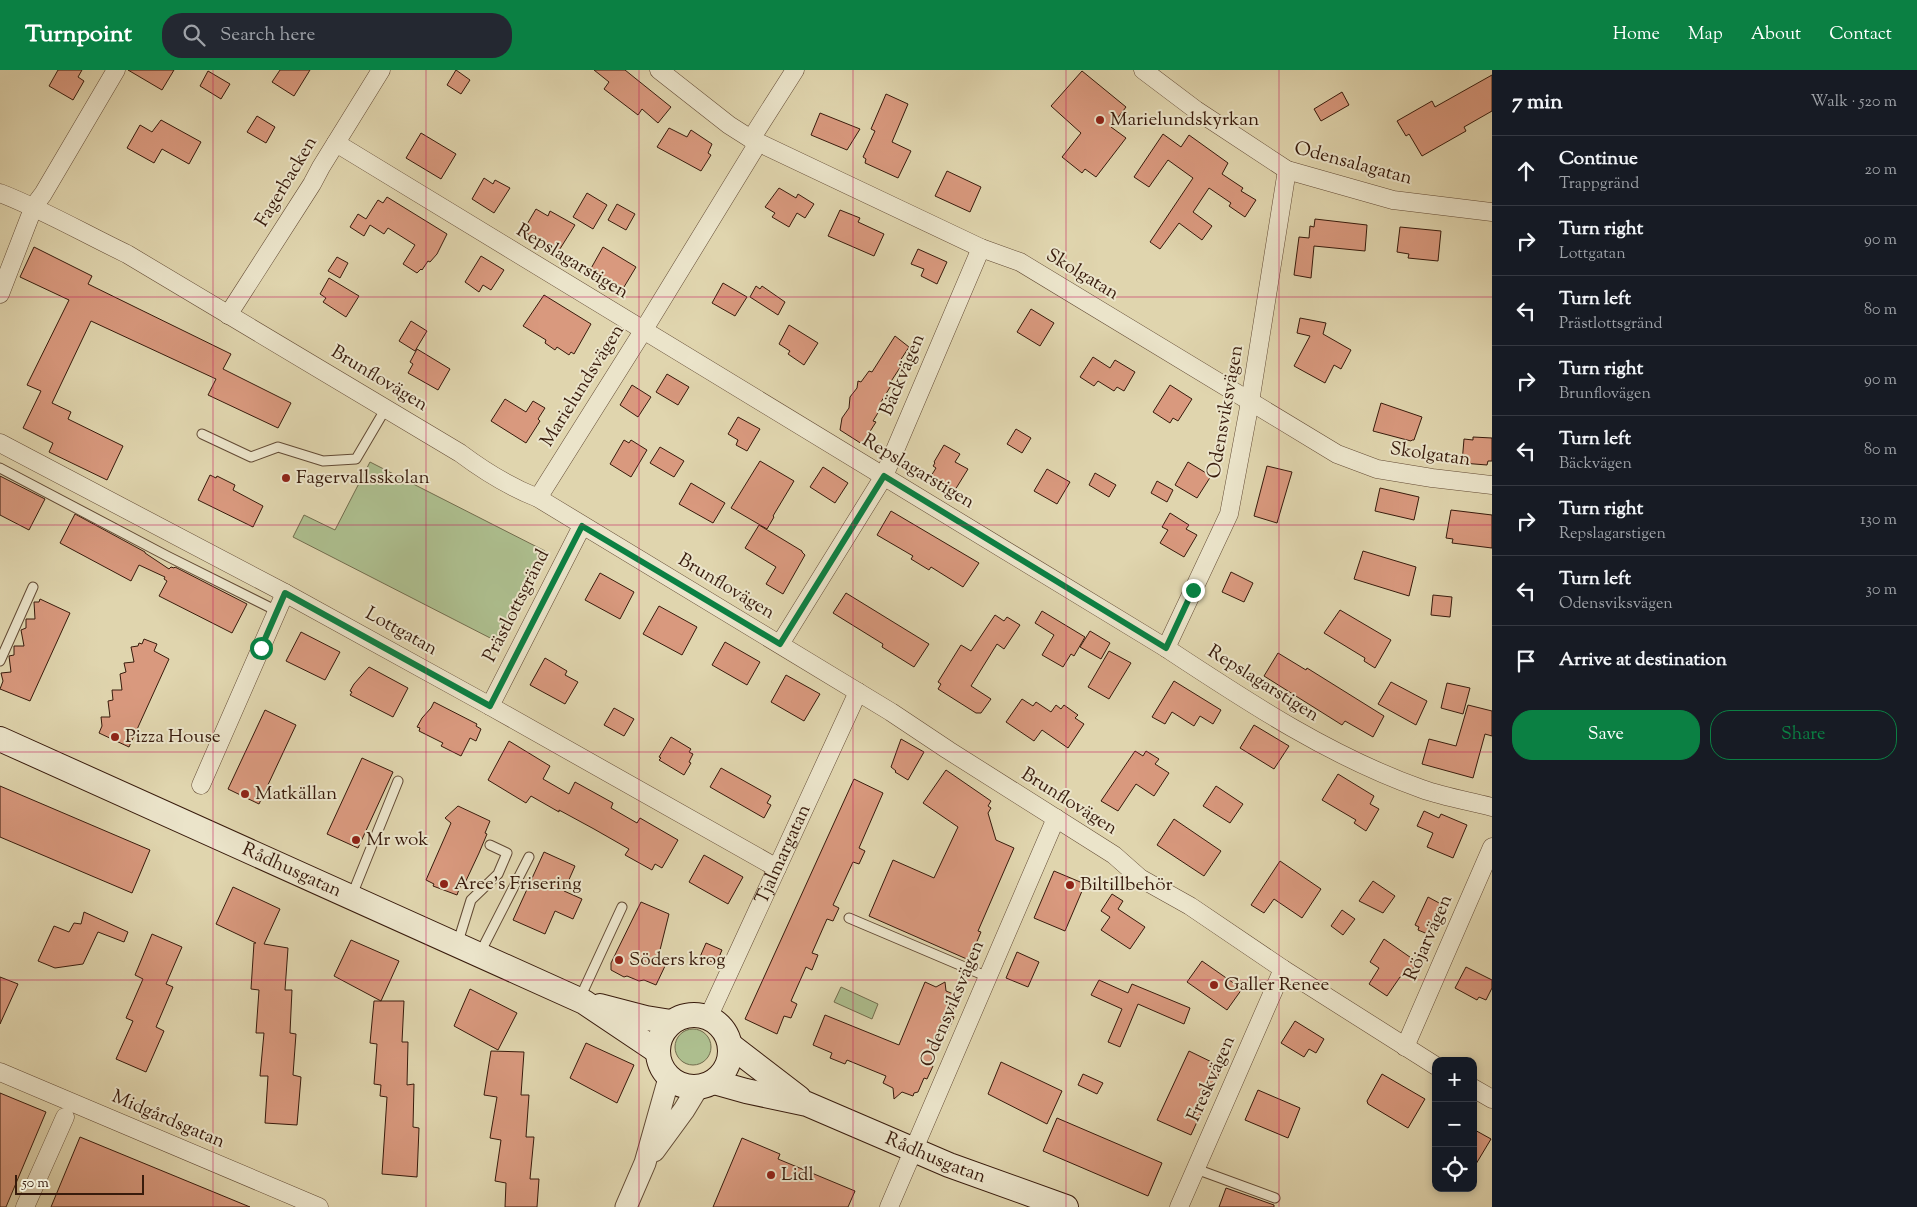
<!DOCTYPE html>
<html lang="en">
<head>
<meta charset="utf-8">
<style>
	body { margin:0; font-family:"Sorts Mill Goudy",serif; background:#242831; color:#f1f3f6 }
	.controls { position:absolute; right:15px; bottom:15px; display:grid; overflow:hidden; border-radius:10px; box-shadow:0 2px 8px #0003 }
	.controls button { width:45px; height:45px; display:grid; place-items:center; padding:0; border:0; border-bottom:1px solid #363941; background:#171b24; color:#f1f3f6; font:25px sans-serif }
	.scale { position:absolute; left:15px; bottom:12px; width:129px; box-sizing:border-box; padding-left:5px; border:2px solid #381b0c; border-top:0; font-size:14px; line-height:18px; white-space:nowrap; color:#381b0c; -webkit-text-stroke:4px #ebe4ca; paint-order:stroke }
	.stop { position:absolute; width:15px; height:15px; margin:-11px; border:4px solid #0b8043; border-radius:50%; background:#fff }
	.stop.end { background:#0b8043; border-color:#fff; box-shadow:0 1px 5px #0008 }
	.list { margin:0; padding:0; list-style:none }
	h2 { display:flex; justify-content:space-between; align-items:center; height:65px; margin:0; padding:0 20px; font-size:21px }
	h2 small { font-size:16px; font-weight:400; color:#9ea1a6 }
	.list li { display:grid; grid-template-columns:32px 1fr auto; gap:15px; align-items:center; box-sizing:border-box; height:70px; padding:0 20px; border-top:1px solid #363941 }
	.list b { display:block; font-size:19px; white-space:nowrap }
	.list p { margin:0; font-size:16px; white-space:nowrap; color:#9ea1a6 }
	.list em { font-size:16px; font-style:normal; color:#9ea1a6 }
	.actions { display:flex; gap:10px; padding:15px 20px }
	.actions a { flex:1; padding:11px 0; border:1px solid #0b8043; border-radius:20px; text-align:center; font-size:18px; color:#0b8043 }
	.actions .main { background:#0b8043; color:#fff }
	.icon { flex:none; width:28px; height:28px; fill:none; stroke:currentColor; stroke-width:2; stroke-linecap:round; stroke-linejoin:round }
	.map { position:relative; flex:none; width:1492px; height:1137px; overflow:hidden }
	header { display:flex; align-items:center; gap:30px; box-sizing:border-box; height:70px; padding:0 25px; background:#0b8043; color:#fff }
	header strong { font-size:24px }
	nav { display:flex; gap:28px; margin-inline-start:auto; font-size:18px }
	.search { width:350px; height:45px; background:#242831; display:flex; align-items:center; gap:12px; box-sizing:border-box; padding:0 18px; border-radius:20px; color:#9ea1a6; font-size:19px }
	main { display:flex }
	aside { flex:1; background:#171b24 }
	.map>svg:first-child { display:block }
</style>
</head>
<body>
<header>
<strong>Turnpoint</strong>
<div class="search"><svg class="icon" aria-label="search" viewBox="0 0 24 24"><circle cx="10" cy="10" r="6"/><path d="M15 15l6 6"/></svg>Search here</div>
<nav><a>Home</a><a>Map</a><a>About</a><a>Contact</a></nav>
</header>
<main>
<div class="map">
<svg width="1492" height="1137" viewBox="0 0 1492 1137">
	<rect width="100%" height="100%" fill="#e0d5ae"/>
	<filter id="stains"><feTurbulence type="fractalNoise" baseFrequency=".004" numOctaves="4"/><feColorMatrix values="0 0 0 0 .2 0 0 0 0 .09 0 0 0 0 .02 0 0 0 .5 -.17"/></filter>
	<radialGradient id="worn" r=".72"><stop offset=".6" stop-color="#630" stop-opacity="0"/><stop offset="1" stop-color="#630" stop-opacity=".3"/></radialGradient>
	<path fill="#adbe8e" stroke="#726c4d" d="M370,392L545,481L498,572L293,467L304,445L335,460Z
		M841,917L878,934L872,949L834,932Z
		M675 977a18 18 0 1 1 36 0a18 18 0 1 1-36 0Z"/>
	<path fill="#d9997e" stroke="#381b0c" d="M58,0H82L78,7L84,11L73,30L49,16Z
		M128,0H174L162,20Z
		M280,0H310L294,26L272,12Z
		M456,0L470,10L461,24L447,15Z
		M594,0H625L671,37L658,53L642,39L638,45L604,19L609,12Z
		M208,1L230,14L221,29L200,16Z
		M1082,1L1126,37L1111,57L1126,68L1096,107L1085,99L1082,103L1062,87L1081,63L1051,36Z
		M1492,5V41L1464,57L1466,61L1422,86L1409,64L1406,66L1397,51L1432,31L1435,37Z
		M1342,22L1349,35L1321,51L1314,39Z
		M886,24L908,34L892,72L911,81L898,108L865,93L866,89L863,87L875,61L871,59Z
		M820,43L860,59L847,80L811,65Z
		M257,46L275,57L266,73L247,62Z
		M161,50L201,72L189,94L162,79L154,93L127,78L140,55L152,62Z
		M669,58L687,67L691,60L712,74L708,83L711,85L701,101L657,77Z
		M421,63L456,84L441,109L406,88Z
		M1163,64L1181,77L1189,65L1228,93L1222,104L1243,118L1241,121L1256,130L1245,147L1229,136L1231,133L1209,118L1193,142L1212,156L1202,170L1179,153L1160,179L1150,172L1193,108L1168,90L1149,117L1134,107Z
		M947,101L981,117L970,142L935,126Z
		M484,108L493,114L495,110L510,118L494,143L472,129Z
		M779,118L796,128L798,124L814,134L805,148L797,143L789,157L772,147L775,143L765,137Z
		M587,123L607,135L593,159L573,147Z
		M387,127L447,164L437,184L430,192L428,191L422,200L421,199L417,203L403,194L415,175L388,158L384,164L370,155L364,166L350,157L358,144L366,149L378,130L383,133Z
		M617,134L635,144L626,160L608,150Z
		M536,139L548,146L550,141L575,155L558,182L523,161Z
		M840,140L860,148L858,152L884,164L874,186L828,166Z
		M1315,149L1367,155L1365,181L1314,176L1311,208L1294,205L1299,167L1309,168L1310,156L1314,157Z
		M1400,157L1441,161L1438,191L1408,188L1409,184L1397,182Z
		M34,177L92,206L88,214L231,284L223,299L291,333L278,358L208,325L216,309L91,251L52,333L71,342L68,349L123,376L107,410L49,382L53,373L23,358L41,321L27,315L69,230L20,207Z
		M603,177L636,197L621,222L589,202Z
		M918,179L947,192L937,214L921,206L924,199L911,194Z
		M481,186L504,200L491,220L483,215L479,222L465,212Z
		M337,187L348,193L340,208L328,201Z
		M329,208L359,226L346,247L323,232L326,228L320,224Z
		M723,213L747,227L735,246L712,233Z
		M756,216L760,219L762,216L785,232L778,245L750,227Z
		M544,225L591,254L574,284L571,282L569,285L557,277L555,280L545,273L546,270L523,256Z
		M1031,239L1054,253L1040,276L1017,262Z
		M1300,248L1326,253L1323,264L1351,280L1341,299L1334,295L1325,313L1294,296L1310,266L1297,263Z
		M411,251L427,261L415,281L399,271Z
		M789,255L818,273L804,295L788,284L790,281L779,274Z
		M895,266L909,277L898,294L901,296L890,313L892,314L881,332L884,333L873,351L876,352L862,374L840,360L842,348L849,338L850,327L857,318L858,311L861,312L869,301L872,302Z
		M417,279L450,299L438,320L408,303L413,294L410,292Z
		M1093,287L1110,298L1115,290L1135,302L1124,321L1117,317L1114,321L1098,311L1094,316L1080,307Z
		M667,304L689,317L678,335L656,322Z
		M632,315L651,327L638,347L620,335Z
		M1170,315L1192,329L1178,351L1173,348L1170,353L1153,342Z
		M505,329L526,342L533,331L545,338L538,349L540,351L526,373L491,351Z
		M1381,333L1422,347L1414,370H1412L1411,371L1373,361Z
		M738,347L760,359L747,381L736,375L738,370L728,364Z
		M1016,359L1031,368L1022,383L1007,374Z
		M1473,367L1492,368V391H1488L1487,395L1462,393L1464,369L1473,370Z
		M624,370L629,373L631,370L647,380L631,407L610,394Z
		M944,375L960,384L955,392L968,399L955,420L931,406L936,398L933,396L935,393L934,392Z
		M660,377L684,391L674,407L650,393Z
		M760,391L794,411L773,446L774,447L767,459L731,438Z
		M1188,392L1211,406L1197,428L1175,415Z
		M1267,396L1292,402L1277,453L1254,446Z
		M823,397L848,413L835,433L810,417Z
		M1047,399L1070,412L1057,434L1034,421Z
		M1095,403L1116,415L1109,427L1089,415Z
		M210,405L216,408L217,406L235,415L233,420L263,436L253,457L198,430Z
		M0,406L45,429L29,460L0,445Z
		M1157,411L1173,420L1167,432L1151,423Z
		M691,413L725,433L713,453L679,434Z
		M1380,418L1419,427L1414,450L1375,441Z
		M1451,440L1492,445V478L1452,473L1453,469L1446,468Z
		M891,441L979,493L963,517L931,497L929,500L911,489L913,486L877,465Z
		M1170,443L1189,455L1186,459L1197,465L1184,487L1160,473L1168,460L1162,457Z
		M75,444L145,482V483L169,499L171,497L174,498L175,497L247,534L232,563L159,526L167,511L164,509L165,507L139,495L131,511L60,473Z
		M759,455L802,481V482L805,485L783,524L766,514L776,497L745,478Z
		M1363,481L1416,497L1409,526L1354,509Z
		M1231,502L1253,513L1244,532L1222,522Z
		M600,503L634,522L620,549L585,530Z
		M846,523L929,574L914,597L882,577L883,574L833,543Z
		M1433,525L1452,527L1450,547L1431,545Z
		M40,529L70,543L30,631L0,619L3,611L1,603L11,602L9,586L14,585V576H24L21,560L26,558V549H35L34,532H39Z
		M659,536L697,557L682,585L643,564Z
		M1340,540L1391,570L1375,598L1364,591L1365,588L1324,563Z
		M1042,541L1085,567L1074,586L1071,584L1063,597L1042,585L1054,565L1035,553Z
		M995,545L1004,551L1007,547L1020,555L1004,579L997,574L971,616L991,629L981,643H976L938,619L941,614L938,612L961,575L971,581Z
		M1090,561L1110,573L1101,589L1080,577Z
		M301,562L340,582L325,610L286,591Z
		M144,569L157,574L154,581L169,589L129,677L99,663L102,656L101,647H110L108,631L113,630L112,620H122L120,604L126,602L124,593L134,592L131,577L138,576L139,573L142,574Z
		M725,572L760,592L747,615L712,595Z
		M1109,581L1131,593L1109,629L1088,617Z
		M1278,583L1306,600L1307,598L1384,646L1373,667L1345,651L1342,655L1264,606Z
		M545,588L567,601L565,605L578,612L565,634L530,615Z
		M369,597L408,618L393,647L350,625L352,622L350,621L354,614Z
		M786,605L820,624L804,651L771,632Z
		M1174,611L1221,640L1213,654L1200,646L1194,656L1172,642L1165,654L1152,647Z
		M1391,612L1427,631L1416,655L1378,634Z
		M1447,613L1470,618L1463,644L1441,638Z
		M1022,629L1033,636L1036,632L1051,642L1056,635L1061,639L1064,635L1078,645L1075,648L1084,654L1068,678L1042,660L1034,671L1006,652Z
		M434,632L477,654L476,656L481,659L476,671L470,668L461,686L441,676L443,673L419,661L420,658L417,657L422,648L431,638Z
		M1468,635L1492,641V666L1485,664L1473,708L1422,694L1429,669L1456,676Z
		M614,638L634,649L624,666L604,655Z
		M265,640L296,655L259,734L228,719Z
		M1254,655L1289,676L1274,699L1240,678Z
		M671,667L691,679L689,682L693,684L689,692L691,693L684,705L659,690L661,688L659,687Z
		M901,669L924,682L908,710L895,702L896,701L891,697Z
		M509,671L550,696L543,709L569,724L575,712L613,733L611,738L637,753L640,748L678,770L662,798L655,794L652,800L625,785L629,779L594,759L559,740V742L531,726L526,733L488,710Z
		M1135,681L1143,686L1146,681L1159,689L1155,694L1169,703L1154,726L1136,714L1118,741L1101,731Z
		M362,688L393,702L358,778L327,764Z
		M721,698L771,726L767,733L771,735L764,748L710,717Z
		M946,700L991,731L988,736L991,738L988,743L996,770L1014,778L978,861L981,862L969,890L869,846L893,790L934,808L958,757L923,733Z
		M1338,704L1374,726L1370,734L1379,739L1366,761L1354,753L1356,750L1322,730Z
		M854,709L883,723L859,778L865,781L859,794L853,792L833,835L839,838L833,851L827,849L812,883L818,885L812,900L806,897L791,931L797,934L791,948L784,946L777,964L745,949Z
		M0,716L150,780L132,823L0,767Z
		M1216,716L1243,734L1230,753L1203,736Z
		M458,736L490,751L485,763L487,764L479,783L464,815L461,814L457,825L433,816L434,814L426,810L451,753L445,748Z
		M1424,741L1439,748L1441,744L1467,755L1453,788L1427,777L1433,763L1417,756Z
		M1174,749L1221,781L1204,806L1157,775Z
		M544,782L575,796L564,821L582,829L573,849L555,841L545,864L513,850Z
		M704,785L743,807L728,834L689,812Z
		M1280,791L1321,819L1302,848L1274,829L1264,843L1251,835Z
		M1054,801L1085,814L1065,861L1034,848Z
		M1373,811L1395,826L1383,843L1359,831Z
		M233,817L280,839L264,874L288,878L285,920H292L290,963L296,964L293,1005L301,1007L297,1055L265,1053L268,1006H260L264,963H256L259,920L251,919L254,873H256L216,854Z
		M1112,824L1123,831L1118,839L1145,857L1130,879L1101,860L1110,847L1101,841Z
		M1428,827L1441,834L1437,842L1440,844L1430,865L1418,860L1419,857L1415,855Z
		M641,832L669,844L657,892L665,896L656,915L644,910L639,911L627,906L624,907L611,900V893Z
		M1342,840L1355,849L1343,865L1331,856Z
		M84,842L128,862L124,872L98,862L83,894L55,898L38,891L54,856L69,862L74,853L81,854Z
		M152,864L182,877L166,914L173,917L156,957L164,961L146,1002L116,989L133,951L126,948L143,909L135,905Z
		M1384,869L1417,892L1410,903L1400,907L1387,926L1369,914L1379,898L1370,892Z
		M351,870L399,891L381,931L334,906Z
		M706,873L722,880L716,894L700,887Z
		M1017,882L1039,892L1028,917L1006,908Z
		M1202,891L1242,919L1227,940L1187,912Z
		M1466,897L1492,910V918L1486,930L1479,927L1477,930L1455,918Z
		M0,907L18,914L0,954Z
		M1099,910L1128,923L1132,914L1190,938L1184,954L1138,934L1120,977L1108,972L1122,939L1091,925Z
		M925,912L936,917L945,912L946,921L956,925L955,929L956,932L950,946L954,947L948,961L944,960L938,974L930,994L933,996L927,1009L924,1008L918,1022L914,1023L913,1026L902,1022L894,1029L893,1018L883,1013L886,1006L847,990L845,994L830,988L832,983L813,975L825,945L899,975Z
		M470,919L517,943L498,980L454,956Z
		M374,931H404L402,972H408L407,1015L414,1014L413,1057L419,1058L417,1107L382,1104L387,1027L380,1026L381,1015L374,1014L377,974L370,973Z
		M1295,951L1324,969L1316,983L1309,979L1304,987L1281,973Z
		M586,973L634,995L617,1033L570,1008Z
		M491,981L524,982L521,1025H529L526,1067H534L530,1109H539L537,1137H505L506,1113L495,1111L501,1070L490,1068L497,1027L484,1025Z
		M1189,981L1222,997L1191,1065L1157,1050Z
		M1001,992L1062,1021L1047,1054L988,1024Z
		M1083,1004L1103,1013L1097,1024L1078,1015Z
		M1382,1004L1425,1029L1408,1058L1368,1034L1367,1031Z
		M1258,1020L1300,1038L1288,1068L1245,1050Z
		M0,1023L46,1042L6,1137H0Z
		M1057,1048L1162,1093L1148,1126L1043,1081Z
		M1473,1059L1491,1069L1473,1099Z
		M80,1067L250,1137H51Z
		M742,1068L780,1084L778,1089L855,1121L848,1137H713Z
		M1226,1118L1274,1135V1137H1219Z"/>
	<g fill="none" stroke-linecap="round" stroke-linejoin="round">
		<g stroke="#624a34" stroke-width="11">
			<path id="service" d="M202,364L251,387L278,377L323,391L356,389L386,338
				M0,398L167,486L277,541
				M0,591L33,517
				M352,825L398,711
				M849,848L988,907
				M457,875L471,830L498,804L507,783L490,775
				M479,885L529,787
				M579,930L622,837
				M1196,1099L1275,1128"/>
		</g>
		<g stroke="#624a34" stroke-width="19">
			<g id="minor">
				<path d="M659,0L729,55L751,69L981,178L1020,192L1337,384L1377,399L1432,408L1492,415"/>
				<path d="M1143,0L1196,40L1287,100L1393,130L1492,142"/>
				<path d="M751,69L795,0"/>
				<path d="M336,73L1166,578C1248,632 1329,686 1422,719C1444,727 1469,731 1492,737"/>
				<path d="M0,123C44,140 85,164 127,184L460,383C484,401 510,417 538,428L891,642L948,680L1114,785L1140,808L1190,836L1283,899L1436,996"/>
				<path d="M0,224L34,136L43,124L116,0"/>
				<path d="M228,245L312,114L321,97L381,0"/>
				<path d="M0,373L285,523L490,636L777,798"/>
				<path d="M538,428L643,261L758,73"/>
				<path d="M780,574L884,406L981,178"/>
				<path d="M1166,578L1229,444L1250,332L1287,100"/>
				<path d="M490,636L582,456"/>
				<path d="M201,715L285,523"/>
				<path id="s1" d="M708,948L858,622"/>
				<path d="M1405,977L1492,777"/>
				<path d="M0,1002L319,1137"/>
				<path d="M1473,1018L1492,1029"/>
				<path d="M25,1137L65,1047"/>
				<path d="M889,1137L1056,748"/>
				<path d="M1179,1137L1283,899"/>
			</g>
		</g>
		<g stroke="#624a34" stroke-width="23">
			<path id="tertiary" d="M654,1081L684,1040L698,1017
				M626,1137L645,1093L669,1008"/>
		</g>
		<g stroke="#381b0c" stroke-width="26">
			<g id="secondary">
				<path id="s2" d="M0,669L584,932L657,981"/>
				<path d="M600,936L646,948L671,952"/>
				<circle cx="694" cy="981" r="36"/>
				<path d="M730,975L799,1028"/>
				<path id="s3" d="M714,1012L746,1021L807,1034L949,1095L1066,1137"/>
			</g>
		</g>
		<use href="#service" stroke="#ebe4ca" stroke-width="9"/>
		<use href="#minor" stroke="#ebe4ca" stroke-width="18"/>
		<use href="#tertiary" stroke="#ebe4ca" stroke-width="21"/>
		<use href="#secondary" stroke="#ebe4ca" stroke-width="24"/>
	</g>
	<g fill="none" stroke-linecap="round" stroke-linejoin="round">
		<path stroke="#0b8043" stroke-width="6" d="M261,578L285,523L490,636L582,456L780,574L884,406L1166,578L1193,520"/>
	</g>
	<path fill="none" stroke="#c2185b" stroke-width="1" stroke-opacity="0.55" d="M213,0V1137M426,0V1137M639,0V1137M853,0V1137M1066,0V1137M1279,0V1137M0,227H1492M0,455H1492M0,682H1492M0,910H1492"/>
	<g fill="#8f2418" stroke="#ebe4ca" stroke-width="2">
		<circle cx="1100" cy="50" r="5"/>
		<circle cx="286" cy="408" r="5"/>
		<circle cx="115" cy="667" r="5"/>
		<circle cx="245" cy="724" r="5"/>
		<circle cx="356" cy="770" r="5"/>
		<circle cx="444" cy="814" r="5"/>
		<circle cx="1070" cy="815" r="5"/>
		<circle cx="619" cy="890" r="5"/>
		<circle cx="1214" cy="915" r="5"/>
		<circle cx="771" cy="1105" r="5"/>
	</g>
	<g text-anchor="middle" dominant-baseline="central" stroke-width="4" stroke-linejoin="round" paint-order="stroke">
		<g font-size="19" fill="#381b0c" stroke="#ebe4ca" text-anchor="start">
			<text x="1110" y="50">Marielundskyrkan</text>
			<text x="296" y="408">Fagervallsskolan</text>
			<text x="125" y="667">Pizza House</text>
			<text x="255" y="724">Matkällan</text>
			<text x="366" y="770">Mr wok</text>
			<text x="454" y="814">Aree's Frisering</text>
			<text x="1080" y="815">Biltillbehör</text>
			<text x="629" y="890">Söders krog</text>
			<text x="1224" y="915">Galler Renee</text>
			<text x="781" y="1105">Lidl</text>
		</g>
		<g font-size="19" fill="#381b0c" stroke="#ebe4ca">
			<text transform="translate(1353 94) rotate(15)">Odensalagatan</text>
			<text transform="translate(287 112) rotate(-59)">Fagerbacken</text>
			<text transform="translate(572 192) rotate(31)">Repslagarstigen</text>
			<text transform="translate(1082 205) rotate(31)">Skolgatan</text>
			<text transform="translate(903 305) rotate(-67)">Bäckvägen</text>
			<text transform="translate(379 309) rotate(31)">Brunflovägen</text>
			<text transform="translate(583 316) rotate(-58)">Marielundsvägen</text>
			<text transform="translate(1226 342) rotate(-80)">Odensviksvägen</text>
			<text transform="translate(1430 385) rotate(8)">Skolgatan</text>
			<text transform="translate(918 402) rotate(31)">Repslagarstigen</text>
			<text transform="translate(726 517) rotate(31)">Brunflovägen</text>
			<text transform="translate(517 536) rotate(-63)">Prästlottsgränd</text>
			<text transform="translate(401 562) rotate(29)">Lottgatan</text>
			<text transform="translate(1263 614) rotate(32)">Repslagarstigen</text>
			<text transform="translate(1069 732) rotate(32)">Brunflovägen</text>
			<text stroke="none"><textPath href="#s1" startOffset="180">Tjalmargatan</textPath></text>
			<text stroke="none"><textPath href="#s2" startOffset="320">Rådhusgatan</textPath></text>
			<text transform="translate(1429 868) rotate(-66)">Röjarvägen</text>
			<text transform="translate(953 934) rotate(-67)">Odensviksvägen</text>
			<text transform="translate(1212 1009) rotate(-66)">Freskvägen</text>
			<text transform="translate(168 1050) rotate(23)">Midgårdsgatan</text>
			<text stroke="none"><textPath href="#s3" startOffset="235">Rådhusgatan</textPath></text>
		</g>
	</g>
	<rect width="100%" height="100%" filter="url(#stains)"/>
	<rect width="100%" height="100%" fill="url(#worn)"/>
</svg>
<div class="controls">
<button>+</button>
<button>−</button>
<button><svg class="icon" aria-label="locate" viewBox="0 0 24 24"><circle cx="12" cy="12" r="6"/><path d="M12 2v4M12 18v4M2 12h4M18 12h4"/></svg></button>
</div>
<div class="scale">50 m</div>
<div class="stop" style="left:261px;top:578px"></div>
<div class="stop end" style="left:1193px;top:520px"></div>
</div>
<aside>
<h2>7 min<small>Walk · 520 m</small></h2>
<ul class="list">
<li><svg class="icon" aria-label="ahead" viewBox="0 0 24 24"><path d="M12 20V5M6 11l6-6 6 6"/></svg><div><b>Continue</b><p>Trappgränd</p></div><em>20 m</em></li>
<li><svg class="icon" aria-label="right" viewBox="0 0 24 24"><path d="M7 20v-9h11M14 6l5 5-5 5"/></svg><div><b>Turn right</b><p>Lottgatan</p></div><em>90 m</em></li>
<li><svg class="icon" aria-label="left" viewBox="0 0 24 24"><path d="M17 20v-9H6M10 6l-5 5 5 5"/></svg><div><b>Turn left</b><p>Prästlottsgränd</p></div><em>80 m</em></li>
<li><svg class="icon" aria-label="right" viewBox="0 0 24 24"><path d="M7 20v-9h11M14 6l5 5-5 5"/></svg><div><b>Turn right</b><p>Brunflovägen</p></div><em>90 m</em></li>
<li><svg class="icon" aria-label="left" viewBox="0 0 24 24"><path d="M17 20v-9H6M10 6l-5 5 5 5"/></svg><div><b>Turn left</b><p>Bäckvägen</p></div><em>80 m</em></li>
<li><svg class="icon" aria-label="right" viewBox="0 0 24 24"><path d="M7 20v-9h11M14 6l5 5-5 5"/></svg><div><b>Turn right</b><p>Repslagarstigen</p></div><em>130 m</em></li>
<li><svg class="icon" aria-label="left" viewBox="0 0 24 24"><path d="M17 20v-9H6M10 6l-5 5 5 5"/></svg><div><b>Turn left</b><p>Odensviksvägen</p></div><em>30 m</em></li>
<li><svg class="icon" aria-label="arrive" viewBox="0 0 24 24"><path d="M6 21V4h12l-3 4 3 4H6"/></svg><div><b>Arrive at destination</b></div></li>
</ul>
<div class="actions"><a class="main">Save</a><a>Share</a></div>
</aside>
</main>
</body>
</html>
